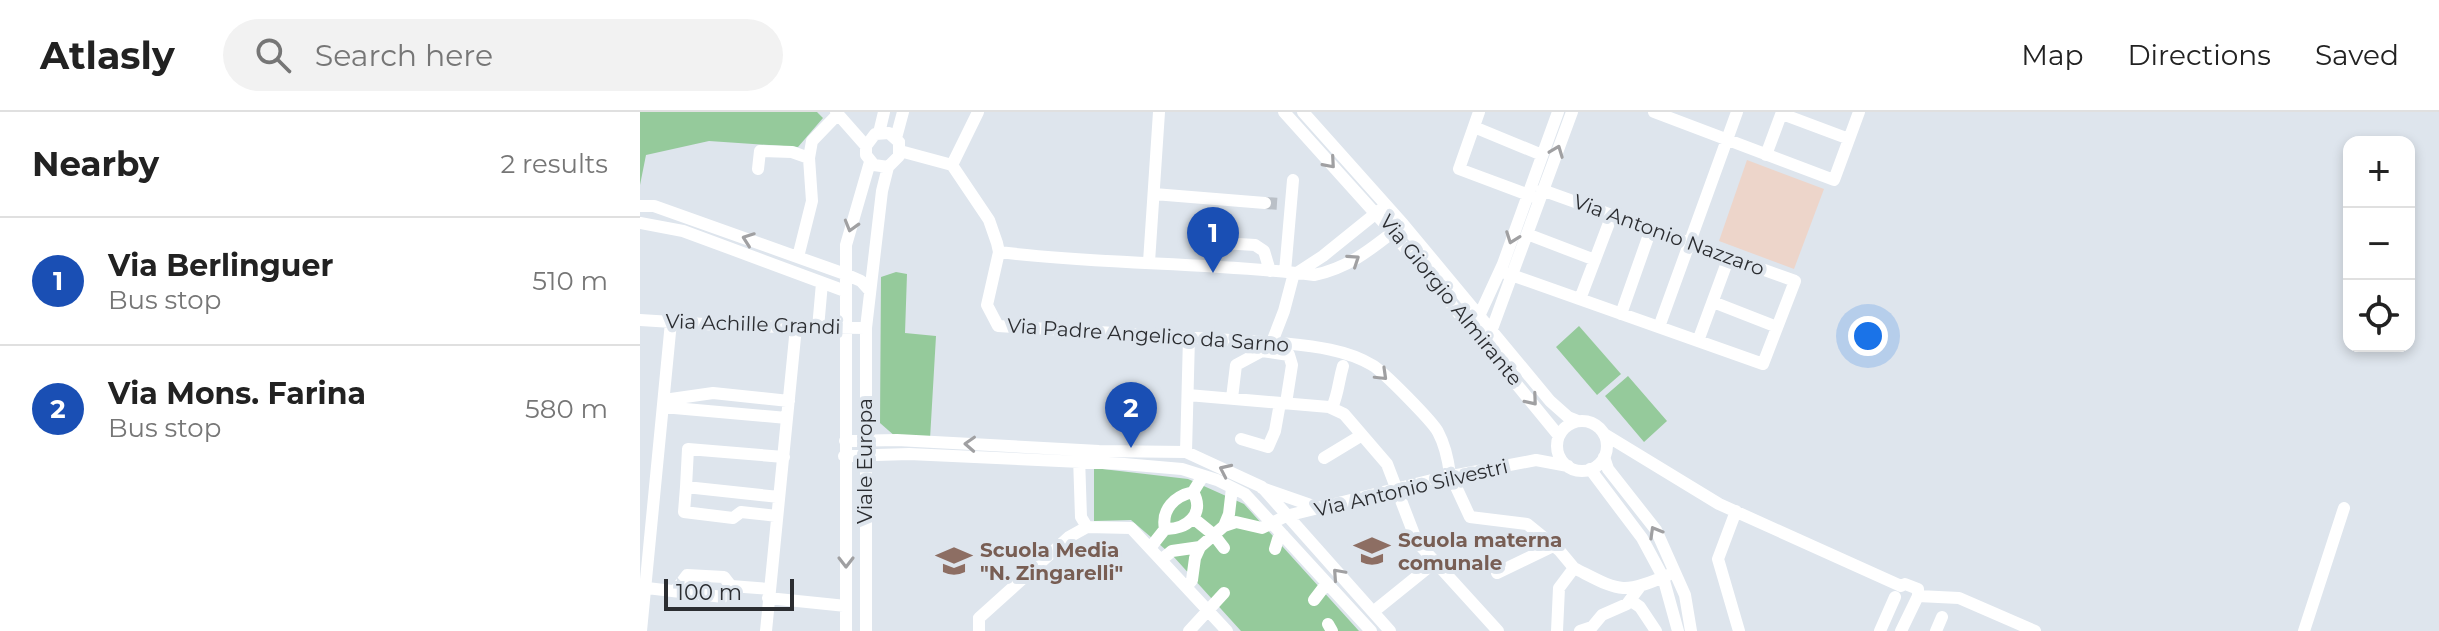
<!DOCTYPE html>
<html lang="en">
<head>
<meta charset="utf-8">
<style>
	body { margin:0; font-family:Montserrat,sans-serif; background:#f2f2f2; color:#222 }
	.controls { position:absolute; right:24px; top:24px; display:grid; overflow:hidden; border-radius:16px; box-shadow:0 4px 12px #0003 }
	.controls button { width:72px; height:72px; display:grid; place-items:center; padding:0; border:0; border-bottom:2px solid #e0e0e0; background:#fff; color:#222; font:40px sans-serif }
	.scale { position:absolute; left:24px; bottom:20px; width:130px; box-sizing:border-box; padding-left:8px; border:4px solid #2b2d31; border-top:0; font-size:22px; line-height:28px; white-space:nowrap; color:#2b2d31; -webkit-text-stroke:6px #dee5ed; paint-order:stroke }
	.you { position:absolute; left:1228px; top:224px; width:28px; height:28px; margin:-20px; border:6px solid #fff; border-radius:50%; background:#1a73e8; box-shadow:0 0 0 12px #1a73e833 }
	.badge { display:grid; place-items:center; width:52px; height:52px; border-radius:50%; background:#db2777; color:#fff; font-size:26px; font-weight:700 }
	.pin { position:absolute; translate:-50% -66px; filter:drop-shadow(0 2px 4px #0008) }
	.pin::after { content:''; position:absolute; top:42px; width:28px; height:24px; background:inherit; clip-path:polygon(0 0,100% 0,50% 100%) }
	.list { margin:0; padding:0; list-style:none }
	h2 { display:flex; justify-content:space-between; align-items:center; height:104px; margin:0; padding:0 32px; font-size:34px }
	h2 small { font-size:26px; font-weight:400; color:#767676 }
	.list li { display:grid; grid-template-columns:52px 1fr auto; gap:24px; align-items:center; box-sizing:border-box; height:128px; padding:0 32px; border-top:2px solid #e0e0e0 }
	.list b { display:block; font-size:30px; white-space:nowrap }
	.list p { margin:0; font-size:26px; white-space:nowrap; color:#767676 }
	.list em { font-size:26px; font-style:normal; color:#767676 }
	.icon { flex:none; width:44px; height:44px; fill:none; stroke:currentColor; stroke-width:2; stroke-linecap:round; stroke-linejoin:round }
	.map { position:relative; flex:none; width:1799px; height:519px; overflow:hidden }
	header { display:flex; align-items:center; gap:48px; box-sizing:border-box; height:112px; padding:0 40px; background:#fff; border-bottom:2px solid #e0e0e0 }
	header strong { font-size:38px }
	nav { display:flex; gap:44px; margin-inline-start:auto; font-size:28px }
	.search { width:560px; height:72px; background:#f2f2f2; display:flex; align-items:center; gap:20px; box-sizing:border-box; padding:0 28px; border-radius:44px; color:#767676; font-size:30px }
	main { display:flex }
	aside { flex:1; background:#fff }
	.map>svg:first-child { display:block }
</style>
</head>
<body>
<header>
<strong>Atlasly</strong>
<div class="search"><svg class="icon" aria-label="search" viewBox="0 0 24 24"><circle cx="10" cy="10" r="6"/><path d="M15 15l6 6"/></svg>Search here</div>
<nav><a>Map</a><a>Directions</a><a>Saved</a></nav>
</header>
<main>
<aside>
<h2>Nearby<small>2 results</small></h2>
<ul class="list">
<li><span class="badge" style="background:#1a4fb4">1</span><div><b>Via Berlinguer</b><p>Bus stop</p></div><em>510 m</em></li>
<li><span class="badge" style="background:#1a4fb4">2</span><div><b>Via Mons. Farina</b><p>Bus stop</p></div><em>580 m</em></li>
</ul>
</aside>
<div class="map">
<svg width="1799" height="519" viewBox="0 0 1799 519">
	<rect width="100%" height="100%" fill="#dee5ed"/>
	<path fill="#edd5ca" d="M1107,48L1184,77L1154,157L1079,129Z"/>
	<path fill="#95ca9b" d="M0,0H177L183,6L158,35L69,29L6,43L0,73Z
		M256,160L267,162L265,221L296,224L290,327L256,325L240,311L241,165Z
		M939,214L981,262L957,283L916,235Z
		M988,264L1027,309L1004,330L965,284Z
		M454,356L548,367L604,392L719,519H601L533,444L491,408L454,409Z"/>
	<g fill="none" stroke-linecap="round" stroke-linejoin="round">
		<path stroke="#bac0c7" stroke-width="12" stroke-dasharray="12 6" stroke-linecap="butt" d="M625,91L640,92"/>
		<path stroke="#fff" stroke-width="12" d="M196,0L226,34V43L234,53L248,55L259,44V30L249,21L235,22L226,34
			M644,0L752,120L919,324
			M663,0L763,112L910,289L928,305L938,309
			M839,0L819,57L894,85
			M1014,0L1194,68L1219,0
			M1142,2L1209,27
			M834,15L902,43
			M239,21L244,0
			M256,26L263,0
			M260,39L312,53L349,108L357,131L359,140L347,193L358,214L642,231C671,234 706,237 732,253C743,259 793,310 798,320C805,333 808,347 810,362L796,367
			M1126,43L1142,0
			M312,53L338,0
			M118,57L120,39L152,40L169,46L172,29L198,2
			M514,82L625,91
			M0,94H14L205,162L221,169L230,179
			M0,111L43,119L205,179
			M887,122L955,148
			M565,130L615,133L624,139L630,159
			M359,140C463,153 569,150 674,163C710,156 735,134 763,112
			M158,145L172,89L169,46
			M509,150L519,0
			M860,159L1123,252L1155,169L902,78
			M645,160L653,68
			M657,161L683,144L740,98
			M940,187L972,103
			M1073,190L1137,215
			M840,202L863,152L918,0
			M981,202L1011,117
			M0,208L96,214L226,216
			M1019,215L1097,0
			M178,216L182,171
			M852,217L932,0
			M1058,229L1089,145
			M632,230L644,199L654,161
			M548,283L689,295L704,302L747,352L777,430L858,519
			M592,286L596,253L622,239L649,243L652,253L646,291
			M24,288L73,281L149,289
			M23,295L147,306
			M692,296C699,279 698,271 703,254
			M917 334a25 25 0 1 1 50 0a25 25 0 1 1-50 0Z
			M964,322L1079,392L1261,474L1265,472L1278,477V484
			M601,327L628,335L635,319L640,291
			M205,329L257,328L459,339L546,340L622,375L750,519
			M546,340L549,225
			M204,344L269,342L484,352L542,357L577,368L605,382L731,519
			M439,345L441,405L447,415
			M964,345L968,357L1016,418L1045,483L1051,519
			M684,346L722,323
			M950,357L1002,426L1023,465L1038,519
			M811,364L830,405L887,412L919,438L934,456L919,476L917,519
			M46,375L48,337L144,345
			M622,376L679,396
			M1096,399L1078,447L1099,519
			M137,404L101,400L93,406L44,400L46,375L139,385
			M553,406L574,423L584,436
			M584,414L589,402L592,376
			M525,417C521,397 535,384 553,380
			M510,436L525,417C546,418 566,402 553,380L563,364
			M635,437L638,427L643,423
			M521,448L532,439L560,435
			M934,456C978,478 981,484 1028,463
			M857,461L913,434
			M91,474L129,477
			M546,475L552,468L555,446L560,435L584,414L596,410L622,416L646,404L796,367L896,348L928,354
			M7,476L83,485L91,474
			M35,479L47,463L84,465L91,474
			M1278,484L1319,486L1395,519
			M128,486L206,494
			M674,488L687,471
			M990,488L1000,495L1016,519
			M733,500L795,450
			M688,512L692,519
			M1,519L31,210
			M126,519L156,215
			M206,519V133L230,50
			M226,519V216L242,79L248,55
			M339,519V506L429,425L447,415L491,416L587,519
			M549,519L584,481
			M940,519L952,515L962,503L987,492L999,476
			M1240,519L1255,485
			M1261,519L1278,484
			M1296,519L1302,505
			M1664,519L1704,396"/>
	</g>
	<defs><path id="oneway-chevron" d="M-2-3.5L2.5 0L-2 3.5" fill="none" stroke-width="1.6" stroke-linecap="round" stroke-linejoin="round" transform="scale(2)"/></defs>
	<g stroke="#a0a0a2">
		<use href="#oneway-chevron" transform="translate(917 39) rotate(-69)"/>
		<use href="#oneway-chevron" transform="translate(690 51) rotate(49)"/>
		<use href="#oneway-chevron" transform="translate(211 114) rotate(106)"/>
		<use href="#oneway-chevron" transform="translate(872 126) rotate(110)"/>
		<use href="#oneway-chevron" transform="translate(108 127) rotate(-160)"/>
		<use href="#oneway-chevron" transform="translate(714 148) rotate(-34)"/>
		<use href="#oneway-chevron" transform="translate(742 263) rotate(44)"/>
		<use href="#oneway-chevron" transform="translate(892 288) rotate(50)"/>
		<use href="#oneway-chevron" transform="translate(330 332) rotate(-177)"/>
		<use href="#oneway-chevron" transform="translate(585 358) rotate(-155)"/>
		<use href="#oneway-chevron" transform="translate(1015 420) rotate(-120)"/>
		<use href="#oneway-chevron" transform="translate(206 450) rotate(90)"/>
		<use href="#oneway-chevron" transform="translate(698 462) rotate(-132)"/>
	</g>
	<defs>
		<g id="school-bare" transform="scale(2.76)"><path d="M0-5L7-2L0 1L-7-2ZM-4 1L0 2.5L4 1V4Q0 6-4 4Z" fill="#8d6e63" stroke="#dee5ed" stroke-width="2.5" paint-order="stroke"/></g>
	</defs>
	<g fill-rule="evenodd">
		<use href="#school-bare" x="732" y="439"/>
		<use href="#school-bare" x="314" y="449"/>
	</g>
	<g text-anchor="middle" dominant-baseline="central" stroke-width="8" stroke-linejoin="round" paint-order="stroke">
		<g font-size="20" fill="#2b2d31" stroke="#dee5ed">
			<text transform="translate(1029 123) rotate(20)">Via Antonio Nazzaro</text>
			<text transform="translate(811 188) rotate(51)">Via Giorgio Almirante</text>
			<text transform="translate(113 212) rotate(2)">Via Achille Grandi</text>
			<text transform="translate(508 223) rotate(4)">Via Padre Angelico da Sarno</text>
			<text transform="translate(225 349) rotate(-90)">Viale Europa</text>
			<text transform="translate(771 376) rotate(-13)">Via Antonio Silvestri</text>
		</g>
		<g font-size="20" font-weight="bold" fill="#785e54" stroke="#dee5ed" text-anchor="start">
			<text x="758" y="428">Scuola materna<tspan x="758" dy="23">comunale</tspan></text>
			<text x="340" y="438">Scuola Media<tspan x="340" dy="23">"N. Zingarelli"</tspan></text>
		</g>
	</g>
</svg>
<div class="controls">
<button>+</button>
<button>−</button>
<button><svg class="icon" aria-label="locate" viewBox="0 0 24 24"><circle cx="12" cy="12" r="6"/><path d="M12 2v4M12 18v4M2 12h4M18 12h4"/></svg></button>
</div>
<div class="scale">100 m</div>
<div class="you"></div>
<div class="pin badge" style="left:573px;top:161px;background:#1a4fb4">1</div>
<div class="pin badge" style="left:491px;top:336px;background:#1a4fb4">2</div>
</div>
</main>
</body>
</html>
